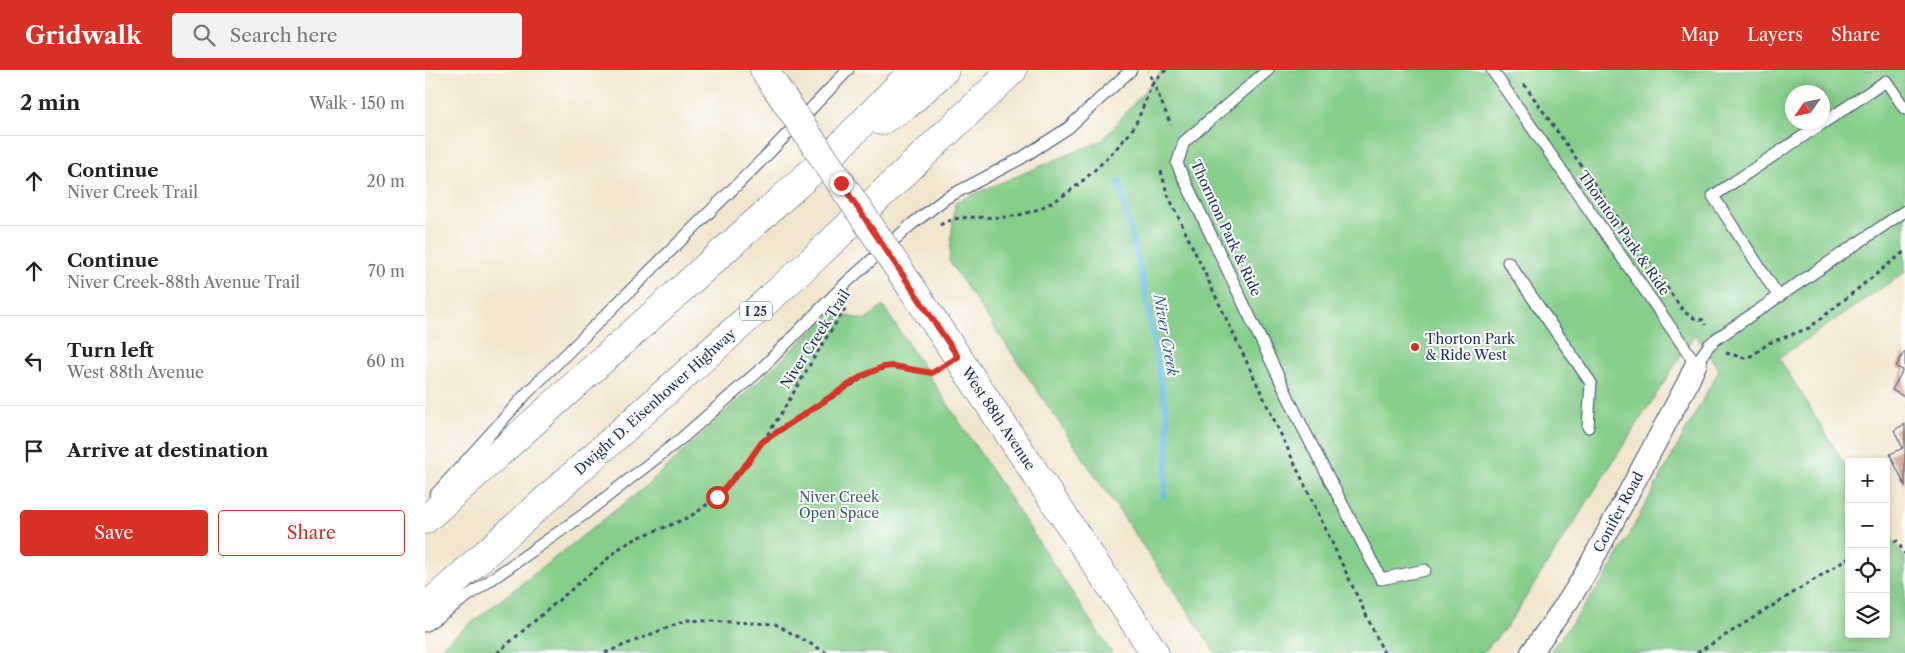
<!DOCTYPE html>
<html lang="en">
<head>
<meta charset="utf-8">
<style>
	body { margin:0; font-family:"Libre Caslon Text",serif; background:#f2f2f2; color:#222 }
	.controls { position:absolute; right:15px; bottom:15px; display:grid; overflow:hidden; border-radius:5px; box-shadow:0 2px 8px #0003 }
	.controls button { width:45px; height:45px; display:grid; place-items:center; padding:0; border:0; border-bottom:1px solid #e0e0e0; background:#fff; color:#222; font:25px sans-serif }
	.compass { position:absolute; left:1360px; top:15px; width:45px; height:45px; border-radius:50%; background:#fff; box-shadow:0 2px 8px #0003; rotate:236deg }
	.stop { position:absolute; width:15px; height:15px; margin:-11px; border:4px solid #d93025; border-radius:50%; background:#fff }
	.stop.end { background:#d93025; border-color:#fff; box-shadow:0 1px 5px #0008 }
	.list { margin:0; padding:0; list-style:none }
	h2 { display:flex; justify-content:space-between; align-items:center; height:65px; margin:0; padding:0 20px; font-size:21px }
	h2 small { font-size:16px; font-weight:400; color:#767676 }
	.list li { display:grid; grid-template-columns:32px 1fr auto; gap:15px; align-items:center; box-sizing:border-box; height:90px; padding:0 20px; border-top:1px solid #e0e0e0 }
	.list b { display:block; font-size:19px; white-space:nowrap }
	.list p { margin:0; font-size:16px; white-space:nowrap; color:#767676 }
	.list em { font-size:16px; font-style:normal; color:#767676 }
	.actions { display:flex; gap:10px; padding:15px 20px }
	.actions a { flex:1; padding:11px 0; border:1px solid #d93025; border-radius:5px; text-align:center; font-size:18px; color:#d93025 }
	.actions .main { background:#d93025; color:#fff }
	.icon { flex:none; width:28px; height:28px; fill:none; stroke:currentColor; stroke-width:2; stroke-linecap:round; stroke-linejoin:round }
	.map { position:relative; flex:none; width:1480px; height:583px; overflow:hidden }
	header { display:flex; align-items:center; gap:30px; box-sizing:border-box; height:70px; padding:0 25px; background:#d93025; color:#fff }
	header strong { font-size:24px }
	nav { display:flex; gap:28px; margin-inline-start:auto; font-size:18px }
	.search { width:350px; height:45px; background:#f2f2f2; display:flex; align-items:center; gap:12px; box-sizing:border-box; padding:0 18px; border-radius:5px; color:#767676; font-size:19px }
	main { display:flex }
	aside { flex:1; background:#fff }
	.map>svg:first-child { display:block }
</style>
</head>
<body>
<header>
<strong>Gridwalk</strong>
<div class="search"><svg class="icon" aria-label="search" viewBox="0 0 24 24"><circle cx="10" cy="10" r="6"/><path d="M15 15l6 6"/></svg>Search here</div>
<nav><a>Map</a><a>Layers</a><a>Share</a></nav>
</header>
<main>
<aside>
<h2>2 min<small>Walk · 150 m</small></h2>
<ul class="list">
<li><svg class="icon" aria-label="ahead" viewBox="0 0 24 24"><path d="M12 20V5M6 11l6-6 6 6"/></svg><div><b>Continue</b><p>Niver Creek Trail</p></div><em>20 m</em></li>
<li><svg class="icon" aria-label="ahead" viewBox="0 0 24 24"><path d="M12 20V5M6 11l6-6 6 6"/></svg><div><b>Continue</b><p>Niver Creek-88th Avenue Trail</p></div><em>70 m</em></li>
<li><svg class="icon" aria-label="left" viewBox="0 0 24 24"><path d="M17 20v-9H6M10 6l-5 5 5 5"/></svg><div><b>Turn left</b><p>West 88th Avenue</p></div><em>60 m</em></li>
<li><svg class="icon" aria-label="arrive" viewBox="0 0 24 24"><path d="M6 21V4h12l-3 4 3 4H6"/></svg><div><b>Arrive at destination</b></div></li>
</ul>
<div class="actions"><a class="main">Save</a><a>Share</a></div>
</aside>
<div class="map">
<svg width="1480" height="583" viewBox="0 0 1480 583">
	<rect width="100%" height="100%" fill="#fff"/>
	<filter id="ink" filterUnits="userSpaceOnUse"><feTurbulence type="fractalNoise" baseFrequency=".02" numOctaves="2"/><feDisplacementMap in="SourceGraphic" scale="10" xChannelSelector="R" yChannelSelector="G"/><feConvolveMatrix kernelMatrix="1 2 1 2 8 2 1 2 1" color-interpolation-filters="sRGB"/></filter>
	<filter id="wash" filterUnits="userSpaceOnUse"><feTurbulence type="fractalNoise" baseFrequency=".0096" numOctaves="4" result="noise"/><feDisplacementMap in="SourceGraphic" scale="20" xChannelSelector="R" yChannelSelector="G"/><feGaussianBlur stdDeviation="1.12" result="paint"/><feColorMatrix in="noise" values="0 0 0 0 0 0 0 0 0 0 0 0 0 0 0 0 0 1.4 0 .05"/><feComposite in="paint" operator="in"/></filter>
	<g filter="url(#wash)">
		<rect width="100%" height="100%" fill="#f2e6cd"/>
		<path fill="#86ce89" stroke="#507e74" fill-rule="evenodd" d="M737,0H1480V202L1354,288L1424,401V564H1461V460L1480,488V583H1124L1181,507L1294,300L1270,264L1083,555L1058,583H791L524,191L530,132L678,70ZM1368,22H1398V52H1368Z
			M458,236L687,583H8L219,418L407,243L441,250Z"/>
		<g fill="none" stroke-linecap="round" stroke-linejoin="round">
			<path stroke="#66bce3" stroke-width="6" d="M694,112L719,215L742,346L743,374L739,426"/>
		</g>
		<g id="blocks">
			<path fill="#cb9884" d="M1479,282L1480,283V327L1467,320L1478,300L1471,297Z
				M1480,354V416L1465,384L1478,378L1469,360Z"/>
		</g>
	</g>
	<g filter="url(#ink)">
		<use href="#blocks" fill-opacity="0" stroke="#3b4a6f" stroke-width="1"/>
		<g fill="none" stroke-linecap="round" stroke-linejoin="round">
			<g stroke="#3b4a6f" stroke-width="13">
				<path id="service" d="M843,0L759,72L752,94L877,356L956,509L1000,500
					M1067,0L1271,294L1284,275L1291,269L1480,141
					M1083,192L1166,313L1163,357
					M1354,227L1288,126L1461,11L1480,39
					M10,425L101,324L342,85L423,0
					M0,556L161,443L257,368L336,299L421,213L487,154L521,128L595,89L643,58L706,0"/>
			</g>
			<g stroke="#3b4a6f" stroke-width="23">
				<g id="minor">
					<path id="s1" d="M1106,583L1144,530L1160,504L1262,314L1271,294"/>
				</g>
			</g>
			<g stroke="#3b4a6f" stroke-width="29">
				<g id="secondary">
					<path d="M339,0L350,16"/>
					<path id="s2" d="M486,217L730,583"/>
				</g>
			</g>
			<g stroke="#3b4a6f" stroke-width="29">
				<g id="motorway">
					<path d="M456,51L482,35L520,0"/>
					<path d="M0,450L412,79L489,0"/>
					<path id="s3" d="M0,538L381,196L588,0"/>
				</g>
			</g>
			<path stroke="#3b4a6f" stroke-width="3" stroke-dasharray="4 4" stroke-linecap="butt" d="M741,0L728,12L746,55
				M1099,14L1259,242L1269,248L1278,250L1281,255
				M736,101L742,123L959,583
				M515,155C535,143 558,149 579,147C622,144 654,116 683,87C692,77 703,67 710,55C717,41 722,26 728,12L723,1
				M1301,283L1320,288L1328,285L1344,273L1384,258L1480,181
				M338,371L449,301L467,296L507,303L513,299
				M1461,472L1472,471L1480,484
				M72,583L195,478C222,459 255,457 280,436C341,388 376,301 421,238
				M180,583L261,550L350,554L402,583
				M1272,583L1424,488"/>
			<use href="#service" stroke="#fff" stroke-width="11"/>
			<use href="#minor" stroke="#fff" stroke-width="21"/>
			<use href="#secondary" stroke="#fff" stroke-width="28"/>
			<use href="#motorway" stroke="#fff" stroke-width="28"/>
			<g stroke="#3b4a6f" stroke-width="29" stroke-linecap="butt">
				<path id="secondary-bridge" d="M350,16L486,217"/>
			</g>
			<use href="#secondary-bridge" stroke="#fff" stroke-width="28"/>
		</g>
	</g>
	<g fill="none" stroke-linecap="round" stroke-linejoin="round" filter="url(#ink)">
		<path stroke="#d93025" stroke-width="6" d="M292,427L323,392L337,372L437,306L458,297L467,296L507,303L533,287L416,113"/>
	</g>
	<circle fill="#c8321e" stroke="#fff" stroke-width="2" cx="990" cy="277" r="5"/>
	<g text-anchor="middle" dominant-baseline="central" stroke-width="4" stroke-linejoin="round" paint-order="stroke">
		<rect fill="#fff" stroke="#5f6d8e" stroke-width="1" x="315" y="231.5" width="32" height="19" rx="4"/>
		<g font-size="12" font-weight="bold" fill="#1b2f5e">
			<text x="331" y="241">I 25</text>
		</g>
		<g font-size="14" fill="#1b2f5e" stroke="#fff">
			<text transform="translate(801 158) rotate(65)">Thornton Park &amp; Ride</text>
			<text transform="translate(1199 163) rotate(55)">Thornton Park &amp; Ride</text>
			<text transform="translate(390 269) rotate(-57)">Niver Creek Trail</text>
			<text stroke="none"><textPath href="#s3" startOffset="309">Dwight D. Eisenhower Highway</textPath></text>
			<text stroke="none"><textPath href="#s2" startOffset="158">West 88th Avenue</textPath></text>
			<text stroke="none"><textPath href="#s1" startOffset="166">Conifer Road</textPath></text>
		</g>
		<g font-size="14" fill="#1b2f5e" stroke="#fff" text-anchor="start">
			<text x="1000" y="269">Thorton Park<tspan x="1000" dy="16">&amp; Ride West</tspan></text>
		</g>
		<g font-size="14" fill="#3b5f6b" stroke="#fff">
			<text x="414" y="427">Niver Creek<tspan x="414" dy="16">Open Space</tspan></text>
		</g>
		<g font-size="15" font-style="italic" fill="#35608d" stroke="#fff">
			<text transform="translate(741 265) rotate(80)">Niver Creek</text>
		</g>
	</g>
</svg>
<div class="controls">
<button>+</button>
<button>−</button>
<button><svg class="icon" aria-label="locate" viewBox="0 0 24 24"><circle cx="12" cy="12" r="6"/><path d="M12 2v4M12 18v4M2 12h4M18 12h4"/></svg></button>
<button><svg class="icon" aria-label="layers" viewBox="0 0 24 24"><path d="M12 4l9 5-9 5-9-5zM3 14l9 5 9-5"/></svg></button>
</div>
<svg class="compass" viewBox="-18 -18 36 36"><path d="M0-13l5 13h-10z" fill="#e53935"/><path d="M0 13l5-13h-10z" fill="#767676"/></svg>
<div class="stop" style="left:292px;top:427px"></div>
<div class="stop end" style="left:416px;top:113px"></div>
</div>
</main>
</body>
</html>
